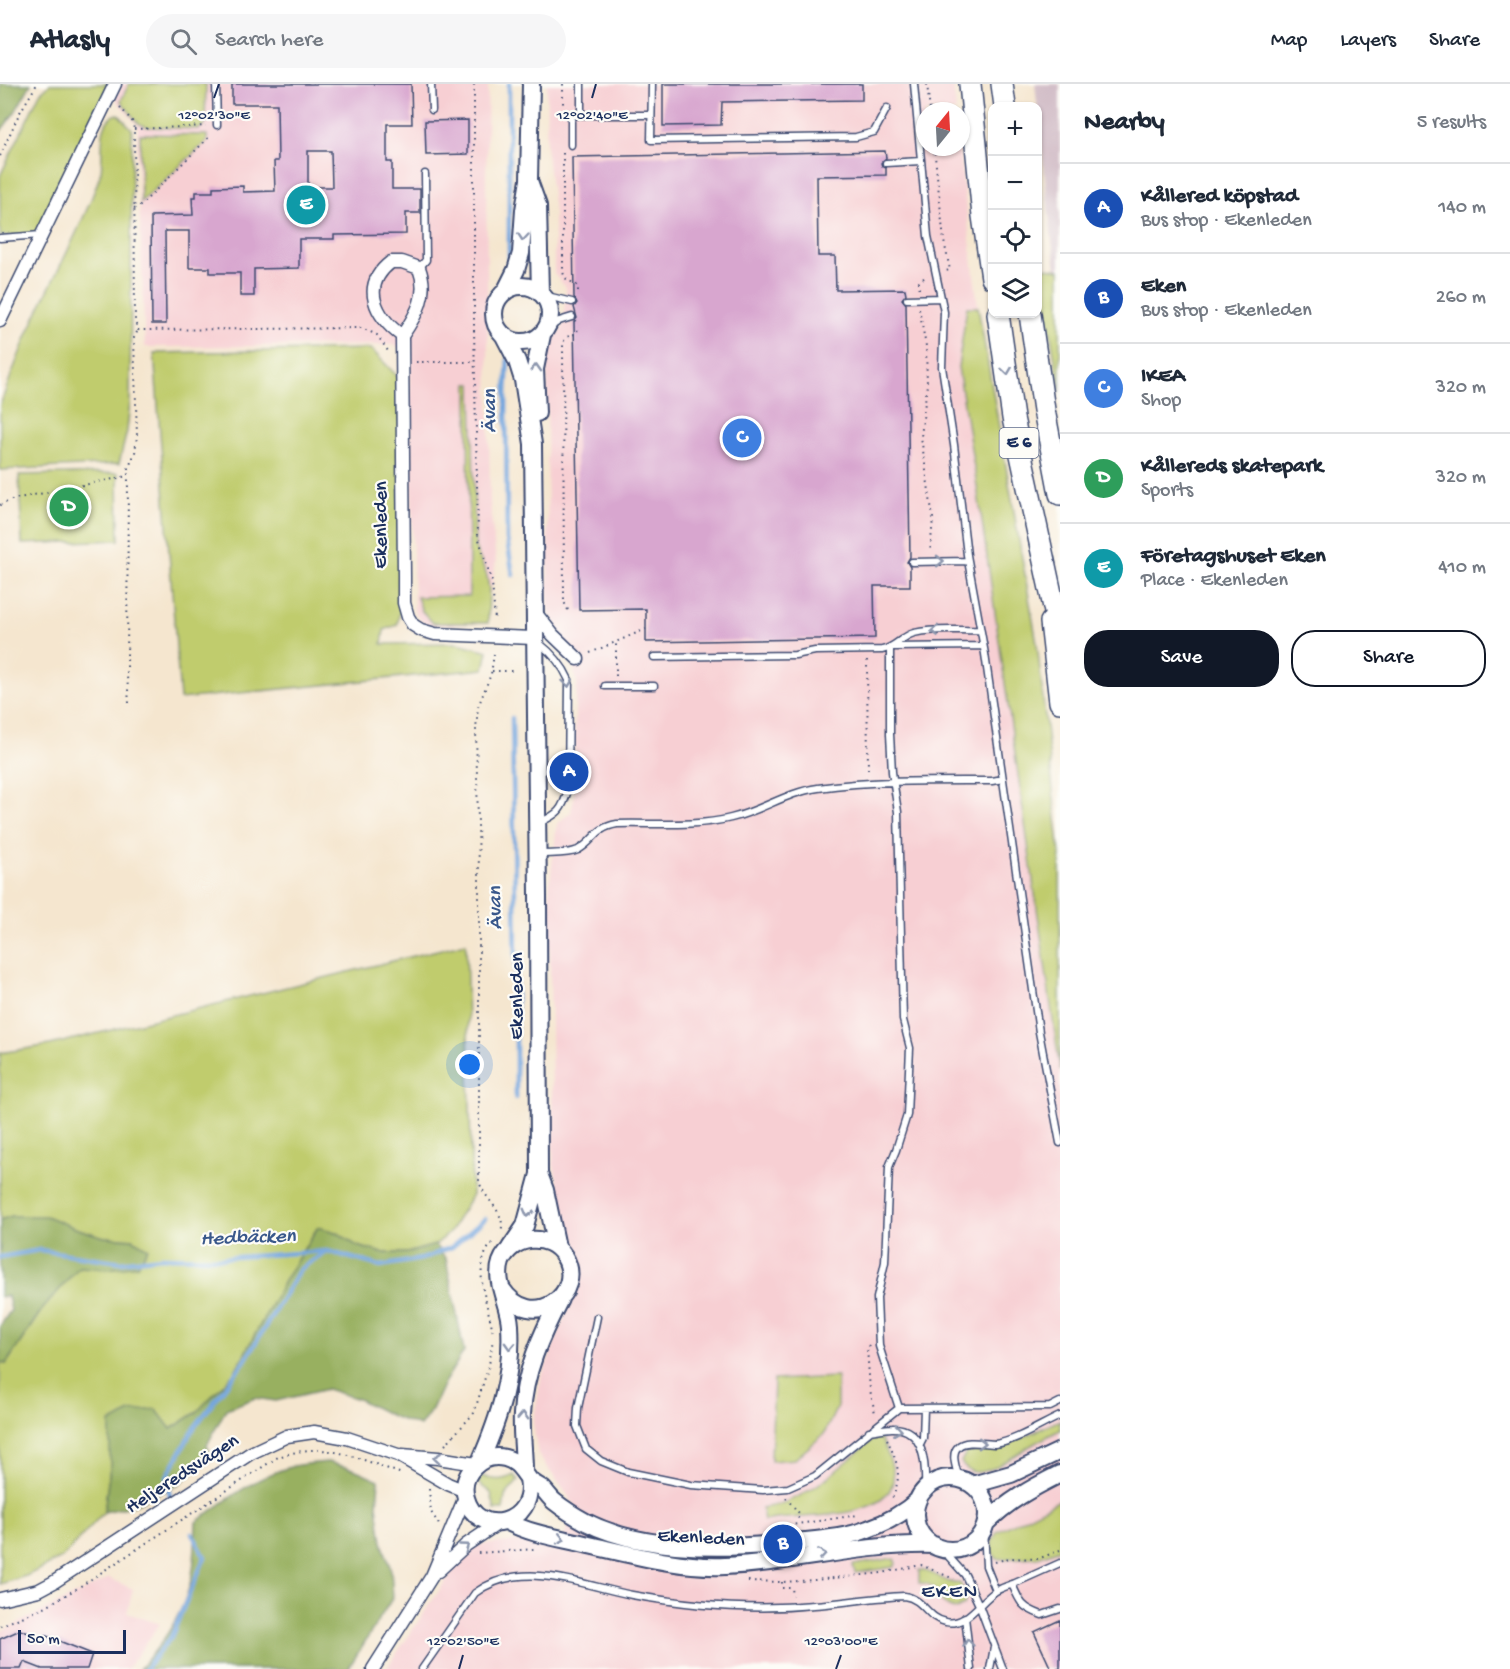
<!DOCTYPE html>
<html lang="en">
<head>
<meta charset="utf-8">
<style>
	body { margin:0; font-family:"Gochi Hand",sans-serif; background:#f6f6f7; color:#1f2937 }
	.controls { position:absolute; right:18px; top:18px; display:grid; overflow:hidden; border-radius:12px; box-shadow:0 2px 4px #0004 }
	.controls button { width:54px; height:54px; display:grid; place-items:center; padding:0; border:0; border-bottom:2px solid #e0e1e3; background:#fff; color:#1f2937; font:30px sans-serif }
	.compass { position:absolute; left:916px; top:18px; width:54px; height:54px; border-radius:50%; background:#fff; box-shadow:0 2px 4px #0004; rotate:18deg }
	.scale { position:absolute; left:18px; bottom:15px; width:108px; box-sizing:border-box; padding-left:6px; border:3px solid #1b2f5e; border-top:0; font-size:16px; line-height:21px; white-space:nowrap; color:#1b2f5e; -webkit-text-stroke:4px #fdfcf7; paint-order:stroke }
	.you { position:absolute; left:470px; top:981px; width:21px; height:21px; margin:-15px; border:4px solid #fff; border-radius:50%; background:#1a73e8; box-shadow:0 0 0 9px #1a73e833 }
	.badge { display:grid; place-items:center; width:39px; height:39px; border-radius:50%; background:#111827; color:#fff; font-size:20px; font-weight:700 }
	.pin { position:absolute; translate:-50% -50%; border:3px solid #fff; box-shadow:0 2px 6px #0006 }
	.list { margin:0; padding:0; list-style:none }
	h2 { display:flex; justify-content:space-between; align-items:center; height:78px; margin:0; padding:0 24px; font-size:26px }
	h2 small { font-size:20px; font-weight:400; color:#747a83 }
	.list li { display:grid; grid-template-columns:39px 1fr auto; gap:18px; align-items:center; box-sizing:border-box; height:90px; padding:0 24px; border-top:2px solid #e0e1e3 }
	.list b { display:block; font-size:22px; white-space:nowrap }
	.list p { margin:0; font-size:20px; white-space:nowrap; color:#747a83 }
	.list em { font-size:20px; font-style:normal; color:#747a83 }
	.actions { display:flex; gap:12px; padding:18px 24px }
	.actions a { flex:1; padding:14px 0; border:2px solid #111827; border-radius:24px; text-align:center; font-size:21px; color:#111827 }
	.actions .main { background:#111827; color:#fff }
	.icon { flex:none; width:33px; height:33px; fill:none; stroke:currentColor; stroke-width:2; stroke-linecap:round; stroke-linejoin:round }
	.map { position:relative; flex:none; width:1060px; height:1585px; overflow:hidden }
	header { display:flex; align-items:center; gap:36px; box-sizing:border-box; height:84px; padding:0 30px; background:#fff; border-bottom:2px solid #e0e1e3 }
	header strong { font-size:28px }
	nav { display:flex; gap:33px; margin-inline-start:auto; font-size:21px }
	.search { width:420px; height:54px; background:#f6f6f7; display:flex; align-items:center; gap:15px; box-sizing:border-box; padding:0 21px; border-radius:33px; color:#747a83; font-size:22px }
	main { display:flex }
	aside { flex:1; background:#fff }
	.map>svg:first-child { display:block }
</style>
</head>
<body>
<header>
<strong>Atlasly</strong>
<div class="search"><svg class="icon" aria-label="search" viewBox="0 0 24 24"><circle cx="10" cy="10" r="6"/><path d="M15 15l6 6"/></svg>Search here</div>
<nav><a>Map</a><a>Layers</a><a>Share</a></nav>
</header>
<main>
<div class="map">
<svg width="1060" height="1585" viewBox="0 0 1060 1585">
	<rect width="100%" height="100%" fill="#fdfcf7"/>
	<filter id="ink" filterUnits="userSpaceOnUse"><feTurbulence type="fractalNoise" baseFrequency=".0167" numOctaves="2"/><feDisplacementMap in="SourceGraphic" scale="12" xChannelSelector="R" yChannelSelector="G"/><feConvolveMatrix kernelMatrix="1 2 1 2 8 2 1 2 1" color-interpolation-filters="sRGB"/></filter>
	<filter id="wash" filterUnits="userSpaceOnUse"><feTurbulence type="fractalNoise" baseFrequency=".008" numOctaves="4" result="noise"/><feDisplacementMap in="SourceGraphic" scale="24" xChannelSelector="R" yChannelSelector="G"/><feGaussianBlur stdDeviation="1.35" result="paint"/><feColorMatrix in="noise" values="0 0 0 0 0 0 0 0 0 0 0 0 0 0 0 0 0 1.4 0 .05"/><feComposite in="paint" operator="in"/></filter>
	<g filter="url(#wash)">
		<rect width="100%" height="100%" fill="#f5e6cf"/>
		<path fill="#f7cfd3" d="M122,0H488L486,95L490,419L496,478L485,539L435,542L422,538L414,527L409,269L394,261L145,263L137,63L138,42L115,15Z
			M547,0H953L956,27H925V63H959L978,223H967L958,283L977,402L1060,986V1336L1008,1360L973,1366V1389L994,1385L1033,1360L1060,1346V1585H386L462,1473L478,1461L530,1456L560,1463L575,1421L538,1371L533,1339L541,1294L578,1198L581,1172L565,1130L553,1079L549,806L557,740L571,728L574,714L575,620L577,600L572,576L551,556L559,547L551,533L548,521L547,262L563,244L566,204L554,190V128L546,62Z
			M109,1494L133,1505L127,1529L160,1540L127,1585H0V1548Z"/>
		<path fill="#d2bdc7" d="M1035,0H1060V186L1056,185L1052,159Z"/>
		<path fill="#c0cc6d" stroke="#6e7e66" stroke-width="1.5" d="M50,0H113L37,151L0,152V92L40,9Z
			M129,0H206L205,40L199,45L147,43L138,39L121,17Z
			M118,30L132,45L130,318L127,347L119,380L0,386V322L2,316C10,294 18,273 27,251C47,205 73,161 92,113C95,105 99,96 101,87C104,71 96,35 118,30Z
			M140,50L207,51V57L141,118Z
			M1040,183L1060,186V308Z
			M967,223H978L1037,559L1060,771V986L977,402L958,283Z
			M371,265L400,295V527L397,541L384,546L382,560L458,559L488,567L484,585L180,615L154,269Z
			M468,300H472L475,463L487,492L489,505L488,539H433L422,527L417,513L469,512Z
			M118,389L119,456L22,460L19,391Z
			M466,859L472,1111L450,1148L435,1161L407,1169H382L357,1162L338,1149L318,1143L287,1192L234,1289L196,1329L110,1384L104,1428L62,1474L26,1492L0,1500V1278L6,1280L41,1227L79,1182L108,1185L133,1155L104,1153L75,1144L12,1132L0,1136V969L50,961Z
			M837,1293V1323L824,1350L795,1375L771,1377L774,1296Z
			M1060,1336V1346C1050,1351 1040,1356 1030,1362C1015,1371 974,1405 961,1378L966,1368L1008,1360Z
			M880,1353C885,1364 891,1375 893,1387C901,1440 795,1429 764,1437L762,1424C807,1418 838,1384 871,1357Z
			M514,1391L518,1397L505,1412L503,1426H495L491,1409L478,1399L482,1392C493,1397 503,1397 514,1391Z
			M1060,1416V1465L1038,1473L997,1475L991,1467L992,1457L997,1448Z
			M894,1474L896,1480L894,1483L855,1489L853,1481Z
			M919,1486C935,1486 945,1501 960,1499L967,1512L964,1521L956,1525C934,1522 942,1498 919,1499Z"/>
		<path fill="#98b060" stroke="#5a705f" stroke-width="1.5" d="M0,0H31L15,28L0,48Z
			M12,1132H46L75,1144L104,1153L133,1155L148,1164L138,1181L108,1185L79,1183L41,1227L6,1280L0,1278V1242L11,1226L8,1212L0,1213V1136Z
			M318,1143L338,1149L357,1162L382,1169H407L435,1161L446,1175L464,1267L444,1299L432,1325L420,1342L394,1333L358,1315L327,1305L276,1317L255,1314L226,1325L207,1361L211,1374L179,1400L132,1422L104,1428L110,1384V1339L130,1328L156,1325L171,1345L196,1329L234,1289L287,1192Z
			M328,1378L356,1386L379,1396L377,1421L382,1458L391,1486L393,1513L348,1585H139C159,1564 180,1535 188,1507C195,1485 195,1461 196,1438C226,1416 258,1391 294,1382C305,1379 317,1379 328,1378Z"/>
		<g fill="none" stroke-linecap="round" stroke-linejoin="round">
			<path stroke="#72a5de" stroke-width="4.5" d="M509,176V0
				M508,273L506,311L507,455L513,491
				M512,634L516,874V1014
				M0,1173L40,1166L121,1178L161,1173L222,1174L327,1167L380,1182L422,1175L452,1163L485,1135
				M170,1413L167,1392L194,1344L244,1278L300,1185L324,1169
				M145,1585L171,1553L205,1473L192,1449"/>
		</g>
		<g id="blocks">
			<path fill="#d8a6cf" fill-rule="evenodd" d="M232,0H411L412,40H387V78H392V105H420V129H406V150L334,151V155H299V184L254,185V212H240V189H210V184H189V147H165L166,240H152L151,132L193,131L192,113H196V108H213V103L243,102V108L275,107L274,77H278L277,20H232ZM308,67H331L332,103H308Z
				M663,0H862V16L722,18L721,41L663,42Z
				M468,36V70L426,71L425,37Z
				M885,67L886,74L881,79L882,82L886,84V91L817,92L818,172H835L836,206L905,205L906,210L902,215L906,220L910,473L907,478L910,483V502H874L875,554L646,558V525L579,526L574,238L577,234L574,223L577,219L574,213L572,73Z
				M1060,1536V1585H1051L1034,1548Z
				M20,1546L43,1554L44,1551L92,1570L87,1585H42L24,1578L21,1585H0V1555Z"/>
		</g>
	</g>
	<g filter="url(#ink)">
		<use href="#blocks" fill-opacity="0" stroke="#3c4a6f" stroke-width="1.5"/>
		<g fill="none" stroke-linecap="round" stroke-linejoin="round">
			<g stroke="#3c4a6f" stroke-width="9">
				<path id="lane" d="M216,0L217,41
					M431,0L432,26
					M652,0L651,56L856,53L874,48L887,24
					M914,0L928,152L944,228L942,283L954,361L967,471L985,570L1039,948L1060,1059
					M581,31H651
					M571,61V32L581,31V0
					M886,79L921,77
					M0,154L41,151
					M419,184L426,176L425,90
					M543,211L572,218
					M907,215L941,214
					M546,246L559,237L572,233
					M912,478L968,477
					M894,563L983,562
					M890,565V650L892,688L898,728L903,936L910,964L907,1031L896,1066L889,1083L885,1178L877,1214L879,1262L899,1324
					M654,573L795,571L815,567L882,566C895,564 902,552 914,549C935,544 959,547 980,546
					M605,602H654
					M539,739C558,730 562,727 568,706L569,596C562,580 552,569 539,559
					M540,770C552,769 567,771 578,766C595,757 594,744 617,740C654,739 695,743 731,734C761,727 787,708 818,704C876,696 934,697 992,697L1003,695
					M597,1233L578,1324L577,1342L586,1365L601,1377L628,1388L691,1401L763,1406L788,1404L815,1392L899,1324L1050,1323L1060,1318
					M869,1347C877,1346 885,1344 892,1344C925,1343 926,1382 925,1406
					M920,1360L923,1354L924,1324
					M959,1395C957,1386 950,1370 958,1363C965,1355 985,1360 995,1360C1014,1358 1042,1340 1060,1332
					M984,1445L986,1482L996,1507
					M941,1464L965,1491L979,1521L1003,1585
					M1012,1500C1020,1519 1022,1524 1042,1531L1060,1525
					M965,1533L971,1585
					M422,1585L475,1509C522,1474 581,1501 632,1511C693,1522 753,1527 814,1521C844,1519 874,1513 904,1512C925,1515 926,1534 946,1538C966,1543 981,1516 996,1507C1001,1504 1007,1502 1013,1500C1029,1493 1044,1486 1060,1479
					M990,1585L994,1563"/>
			</g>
			<g stroke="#3c4a6f" stroke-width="15">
				<path id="street" d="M0,237L115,0
					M402,252C375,232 360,202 391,178H402L419,184C429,210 417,230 402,252L404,492V519L408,533L413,541L421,546L435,550L534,554
					M534,527L553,551L578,575
					M402,1371L438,1374L476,1380
					M438,1487L466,1461L500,1438
					M0,1515L39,1506L54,1498L251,1369L287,1352L314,1348L347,1354L398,1371L448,1400L465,1407
					M373,1585L432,1492L465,1413"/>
			</g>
			<g stroke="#3c4a6f" stroke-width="20">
				<path id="secondary" d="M529,97L538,122L540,209
					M494 230a28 28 0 1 1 56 0a28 28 0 1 1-56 0Z
					M505,208L516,186L521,169L524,126L529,96L531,0
					M504,252L517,277L523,296L533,360L538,812L539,1090L525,1142L510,1164
					M537,329L535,285L542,251
					M539,1090L545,1106L557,1163
					M480,1378C500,1332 513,1292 510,1241C509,1220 494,1198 501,1178C511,1152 549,1147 564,1172C587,1209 532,1250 502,1205
					M524,1387C524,1368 521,1349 522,1330C524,1289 541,1251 560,1215
					M915 1430a36 36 0 1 1 72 0a36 36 0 1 1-72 0Z
					M528,1395C537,1441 477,1455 466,1414C459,1391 481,1368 505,1374C517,1377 521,1385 528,1394C531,1399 538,1401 543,1405C547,1409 550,1414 555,1418C565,1426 575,1432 586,1438C647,1469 739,1465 805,1457C826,1455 848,1453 868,1445C885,1439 904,1429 918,1416
					M972,1401L1011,1390L1060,1367
					M506,1437C532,1451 561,1454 589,1461C633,1471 680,1484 725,1482C795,1479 864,1459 934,1461
					M986,1439C1008,1417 1032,1404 1060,1390"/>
			</g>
			<g stroke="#3c4a6f" stroke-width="24">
				<path id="highway" d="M970,0L983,132L992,194
					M1002,0L1005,22
					M998,230L1013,334L1060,551
					M1030,230L1044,326L1060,410
					M1051,538L1060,618"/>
			</g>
			<path stroke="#3c4a6f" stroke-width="2" stroke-dasharray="1.5 4.5" stroke-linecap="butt" d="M474,0V244L478,452L492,498L495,536
				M563,0V24
				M927,0L930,27
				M120,23L132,37L134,45L135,238L138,246L362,244L377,251L388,267
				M134,45L206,42
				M934,63L944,157L950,186L945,187
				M563,69V188L565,194L578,202V209
				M0,72L19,30L37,0
				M134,125L139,123L211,51
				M919,205V198L925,193
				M919,225L926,262L927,300L921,353L933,434L930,469
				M416,278H476
				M0,421L14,415L128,392
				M568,526L564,518L563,258L567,253L577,249L578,242
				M590,569L646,545
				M494,570L491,590L478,623L476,645L479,787V1097C484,1116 507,1128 501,1148
				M867,576L868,690
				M492,587H515
				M616,592V559
				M129,619L127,592L128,385L135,369L137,352L134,254L138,246
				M492,1159C470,1185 489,1221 493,1249
				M869,1261L867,1264L870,1306L875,1329
				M887,1355C898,1380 903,1391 891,1417
				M445,1361L474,1329L489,1281L493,1255
				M429,1405L431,1428L440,1442
				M786,1414L799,1429L797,1439
				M771,1444L858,1431
				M478,1469L535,1465
				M995,1478L1009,1474L1038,1475L1060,1466
				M748,1497L782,1498L815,1496L882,1489L921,1481L954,1495
				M782,1498V1504H792L793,1512
				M0,1542L41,1525L76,1505L278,1373C291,1369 305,1365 320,1366C345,1367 377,1381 402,1390"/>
			<use href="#lane" stroke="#fff" stroke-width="6"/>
			<use href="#street" stroke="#fff" stroke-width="12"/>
			<use href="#secondary" stroke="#fff" stroke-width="16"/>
			<use href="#highway" stroke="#fff" stroke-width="21"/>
		</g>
		<defs><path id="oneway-chevron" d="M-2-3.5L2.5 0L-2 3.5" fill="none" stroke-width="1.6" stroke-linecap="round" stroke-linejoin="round" transform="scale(1.5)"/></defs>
		<g stroke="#8d97ae">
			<use href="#oneway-chevron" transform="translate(523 153) rotate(95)"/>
			<use href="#oneway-chevron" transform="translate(536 284) rotate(-87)"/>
			<use href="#oneway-chevron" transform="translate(1007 287) rotate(82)"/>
			<use href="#oneway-chevron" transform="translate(940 477) rotate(-1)"/>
			<use href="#oneway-chevron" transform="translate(935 547) rotate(178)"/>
			<use href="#oneway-chevron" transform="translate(568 599) rotate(82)"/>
			<use href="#oneway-chevron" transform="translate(528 1129) rotate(105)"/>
			<use href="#oneway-chevron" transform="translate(510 1262) rotate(92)"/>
			<use href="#oneway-chevron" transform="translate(523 1332) rotate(-88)"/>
			<use href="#oneway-chevron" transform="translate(898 1346) rotate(8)"/>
			<use href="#oneway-chevron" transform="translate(982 1359) rotate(1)"/>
			<use href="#oneway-chevron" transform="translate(437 1374) rotate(-173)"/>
			<use href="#oneway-chevron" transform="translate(561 1455) rotate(12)"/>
			<use href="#oneway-chevron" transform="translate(465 1463) rotate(-36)"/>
			<use href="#oneway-chevron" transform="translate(822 1470) rotate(-8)"/>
			<use href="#oneway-chevron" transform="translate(968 1559) rotate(-95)"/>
		</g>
	</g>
	<path fill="none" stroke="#1b2f5e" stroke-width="2" d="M214,14L219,0M592,14L596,0M459,1585L463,1571M836,1585L841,1571"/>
	<g text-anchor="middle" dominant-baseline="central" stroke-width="4.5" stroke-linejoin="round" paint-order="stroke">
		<rect fill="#fdfcf7" stroke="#5f6c8c" stroke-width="1.5" x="999.5" y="344" width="39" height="30" rx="4.5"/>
		<g font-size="18" font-weight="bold" fill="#1b2f5e">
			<text x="1019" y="359">E 6</text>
		</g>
		<g font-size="20" fill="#1b2f5e" stroke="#fdfcf7">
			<text transform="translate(382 441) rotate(-90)">Ekenleden</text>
			<text transform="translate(518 912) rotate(-90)">Ekenleden</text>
			<text transform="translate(183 1391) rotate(-33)">Heljeredsvägen</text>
			<text transform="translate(701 1455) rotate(3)">Ekenleden</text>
		</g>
		<g font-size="21" font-style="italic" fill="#39588b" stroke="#fdfcf7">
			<text transform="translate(491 327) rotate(-90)">Ävan</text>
			<text transform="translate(497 824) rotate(-91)">Ävan</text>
			<text transform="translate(248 1155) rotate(-2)">Hedbäcken</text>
		</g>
		<g font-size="21" letter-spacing="1.5" fill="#1b2f5e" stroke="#fdfcf7">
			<text x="950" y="1509">EKEN</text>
		</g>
	</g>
	<g font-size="15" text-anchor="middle" fill="#1b2f5e" stroke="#fdfcf7" stroke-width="4.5" stroke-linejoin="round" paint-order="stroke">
		<text x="214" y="35">12°02'30"E</text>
		<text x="592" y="35">12°02'40"E</text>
		<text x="463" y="1561">12°02'50"E</text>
		<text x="841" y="1561">12°03'00"E</text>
	</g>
</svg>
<div class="controls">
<button>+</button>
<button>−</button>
<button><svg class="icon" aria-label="locate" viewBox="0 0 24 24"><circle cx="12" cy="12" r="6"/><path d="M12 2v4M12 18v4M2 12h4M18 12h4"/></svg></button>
<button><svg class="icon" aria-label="layers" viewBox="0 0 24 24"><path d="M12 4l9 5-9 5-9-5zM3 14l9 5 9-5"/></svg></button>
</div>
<svg class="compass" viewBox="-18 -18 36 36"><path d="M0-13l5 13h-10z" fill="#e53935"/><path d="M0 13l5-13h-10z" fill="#747a83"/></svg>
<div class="scale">50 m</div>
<div class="you"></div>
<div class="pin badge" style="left:569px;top:688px;background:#1a4fb4">A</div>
<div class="pin badge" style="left:783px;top:1460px;background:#1a4fb4">B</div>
<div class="pin badge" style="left:742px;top:354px;background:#3f7fe0">C</div>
<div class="pin badge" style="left:69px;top:423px;background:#2e9e5b">D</div>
<div class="pin badge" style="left:306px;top:121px;background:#0f9aa8">E</div>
</div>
<aside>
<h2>Nearby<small>5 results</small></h2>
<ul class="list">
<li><span class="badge" style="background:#1a4fb4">A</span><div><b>Kållered köpstad</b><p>Bus stop · Ekenleden</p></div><em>140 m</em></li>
<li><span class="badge" style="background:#1a4fb4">B</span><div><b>Eken</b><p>Bus stop · Ekenleden</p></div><em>260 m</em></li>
<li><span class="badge" style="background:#3f7fe0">C</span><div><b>IKEA</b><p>Shop</p></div><em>320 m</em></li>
<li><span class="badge" style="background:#2e9e5b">D</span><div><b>Kållereds skatepark</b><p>Sports</p></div><em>320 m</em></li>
<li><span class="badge" style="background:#0f9aa8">E</span><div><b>Företagshuset Eken</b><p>Place · Ekenleden</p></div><em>410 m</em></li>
</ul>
<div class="actions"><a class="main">Save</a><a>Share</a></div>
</aside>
</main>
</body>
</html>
